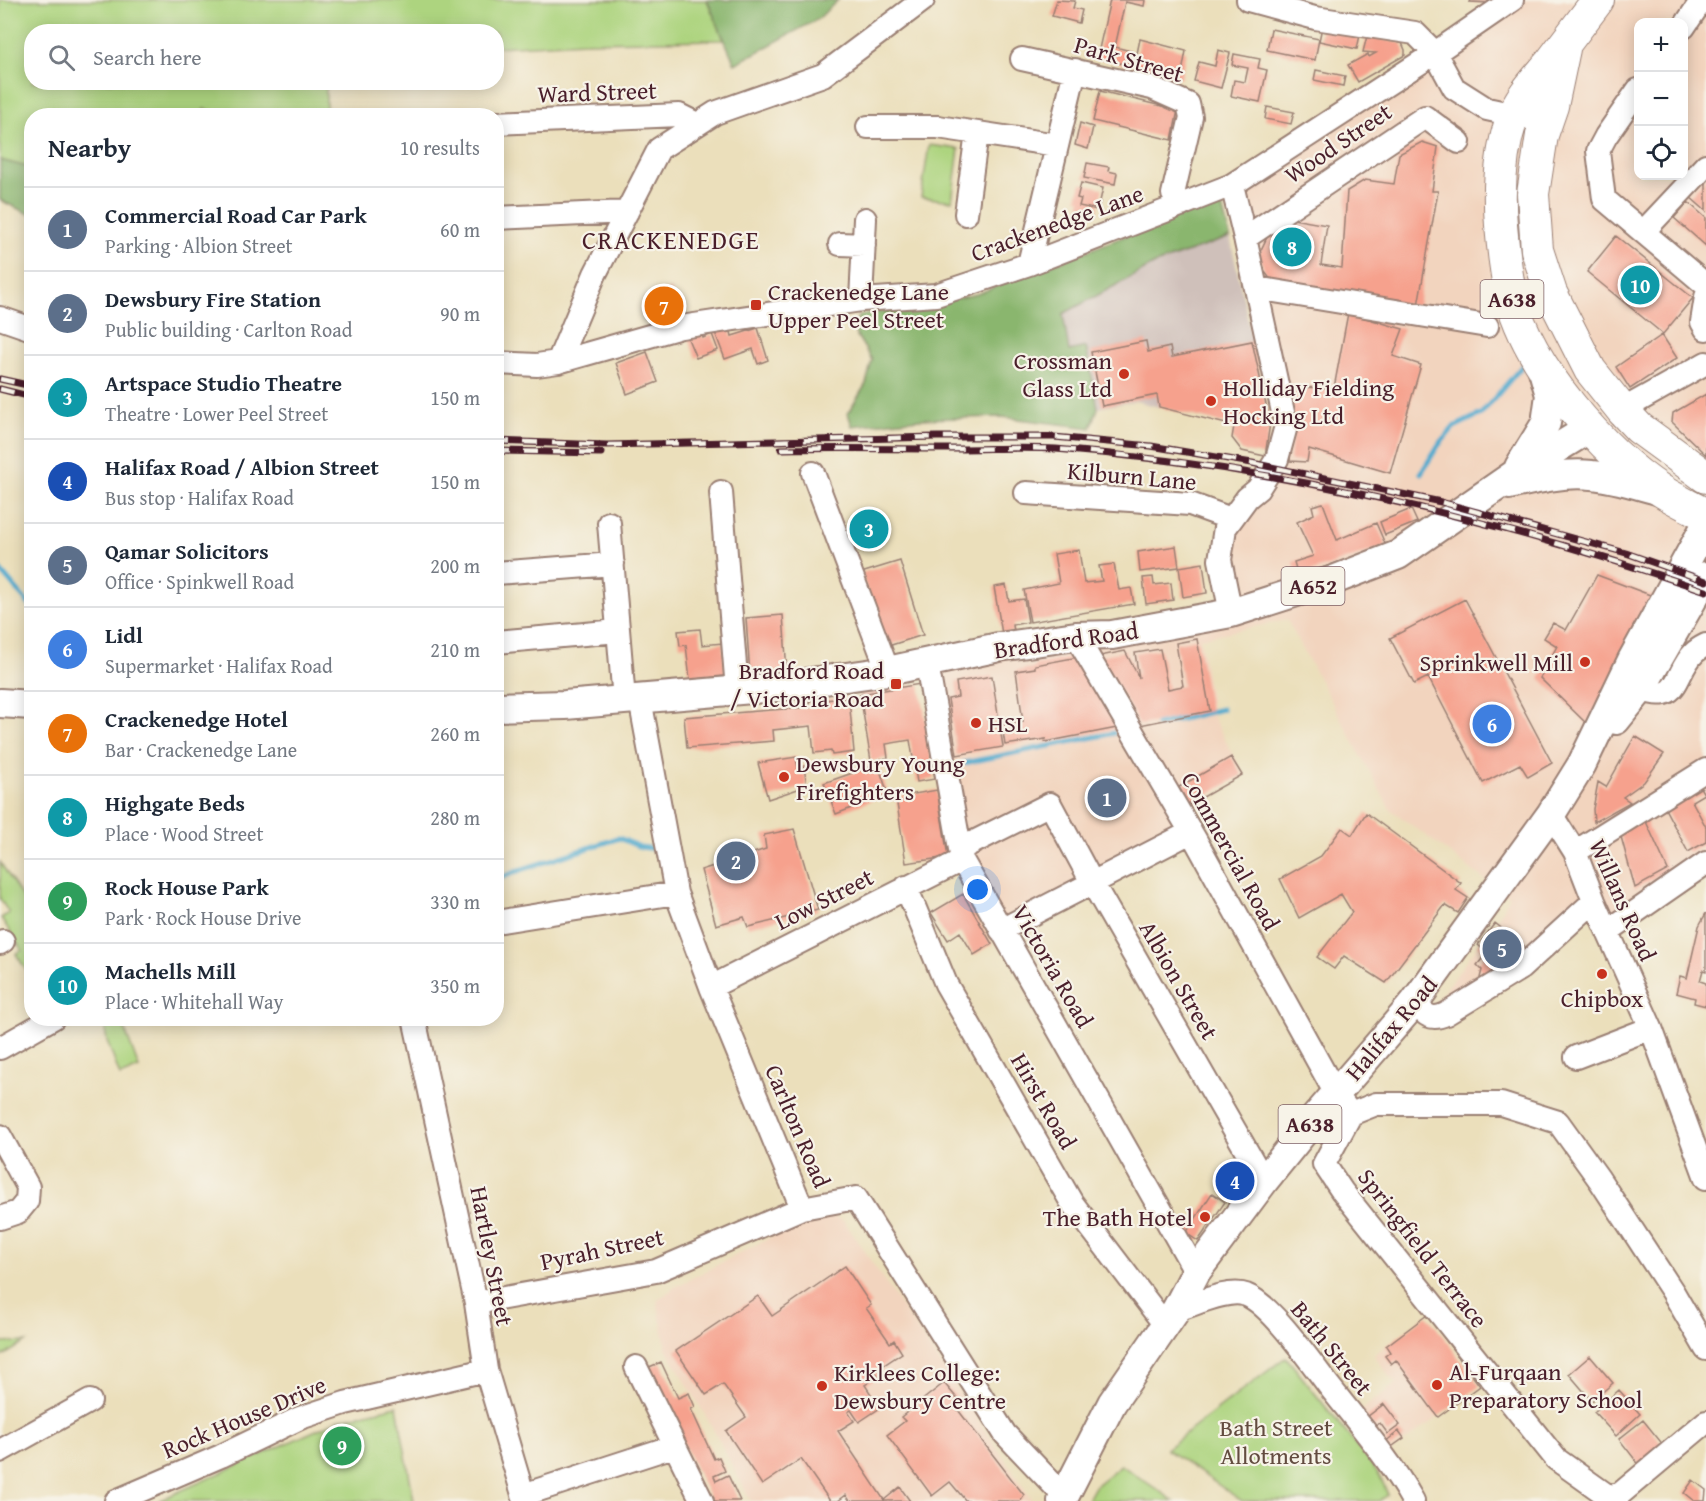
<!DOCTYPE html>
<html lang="en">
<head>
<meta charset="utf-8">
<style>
	body { margin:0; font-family:"Gentium Book Plus",serif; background:#f2f2f3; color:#1f2937 }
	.controls { position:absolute; right:18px; top:18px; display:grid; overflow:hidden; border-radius:12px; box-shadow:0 3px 15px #0003 }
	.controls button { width:54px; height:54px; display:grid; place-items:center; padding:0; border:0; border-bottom:2px solid #e0e1e3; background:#fff; color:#1f2937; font:30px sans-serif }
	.you { position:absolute; left:978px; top:890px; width:21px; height:21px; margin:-15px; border:4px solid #fff; border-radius:50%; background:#1a73e8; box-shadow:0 0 0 9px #1a73e833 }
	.badge { display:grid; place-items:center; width:39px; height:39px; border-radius:50%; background:#c8321e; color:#fff; font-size:20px; font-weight:700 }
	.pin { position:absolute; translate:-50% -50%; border:3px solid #fff; box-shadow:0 2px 6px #0006 }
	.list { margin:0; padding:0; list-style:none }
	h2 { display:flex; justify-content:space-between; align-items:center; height:78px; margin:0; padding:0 24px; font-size:26px }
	h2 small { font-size:20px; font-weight:400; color:#747a83 }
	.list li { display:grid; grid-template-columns:39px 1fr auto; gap:18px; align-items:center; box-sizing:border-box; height:84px; padding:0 24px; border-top:2px solid #e0e1e3 }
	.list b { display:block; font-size:22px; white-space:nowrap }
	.list p { margin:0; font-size:20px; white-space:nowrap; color:#747a83 }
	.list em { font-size:20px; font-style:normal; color:#747a83 }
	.icon { flex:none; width:33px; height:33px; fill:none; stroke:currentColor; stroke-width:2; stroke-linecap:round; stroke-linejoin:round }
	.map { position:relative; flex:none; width:1706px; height:1501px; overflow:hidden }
	.search { position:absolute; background:#fff; box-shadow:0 3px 15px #0003; left:24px; top:24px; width:480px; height:66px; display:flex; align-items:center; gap:15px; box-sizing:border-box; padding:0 21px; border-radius:24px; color:#747a83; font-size:22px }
	.panel { position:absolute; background:#fff; box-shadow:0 3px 15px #0003; left:24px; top:108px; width:480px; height:918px; border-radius:24px }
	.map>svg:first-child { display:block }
</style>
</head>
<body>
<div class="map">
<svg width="1706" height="1501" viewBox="0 0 1706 1501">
	<rect width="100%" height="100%" fill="#f7f3e8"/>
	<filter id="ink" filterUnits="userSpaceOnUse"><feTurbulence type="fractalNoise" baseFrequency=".0167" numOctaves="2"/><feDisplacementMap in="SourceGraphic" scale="12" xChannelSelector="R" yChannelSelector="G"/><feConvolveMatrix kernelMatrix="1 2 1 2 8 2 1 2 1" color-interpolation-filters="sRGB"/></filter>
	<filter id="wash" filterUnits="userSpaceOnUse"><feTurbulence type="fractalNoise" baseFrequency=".008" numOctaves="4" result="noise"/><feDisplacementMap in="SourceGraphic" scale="24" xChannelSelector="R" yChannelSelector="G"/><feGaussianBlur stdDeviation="1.35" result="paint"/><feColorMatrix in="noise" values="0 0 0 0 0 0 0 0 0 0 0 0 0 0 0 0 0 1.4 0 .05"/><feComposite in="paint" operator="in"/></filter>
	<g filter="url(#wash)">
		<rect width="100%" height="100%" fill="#ebdfbb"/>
		<path fill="#f2d4be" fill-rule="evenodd" d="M1512,0H1706V614L1702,621L1706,623V866L1608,931L1594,901L1521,968L1425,1016L1495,923L1510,896L1484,879L1390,809L1287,620L1200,638L1213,717L1244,775L1189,809L1191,832L1001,930L962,860L927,664L1231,613L1220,560L1286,426L1232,185ZM1638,22H1684V176H1638Z
			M830,1215L844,1221L1033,1501H751L711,1425L666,1348L657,1301L675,1287L784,1230Z
			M1427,1315L1480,1386L1388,1454L1357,1413L1396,1384L1374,1355Z"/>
		<path fill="#cfc0ba" d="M1230,237L1270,423L1265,456L1242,451L1232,438L1233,426L1135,401L1098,408L1086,348L1069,351L1063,314L1155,264Z"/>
		<path fill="#add47f" stroke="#7c7a55" stroke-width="1.5" d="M0,0H707L724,40L584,42L497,47L496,32H32V82L326,83V115L230,116L204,109L202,116H32L31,168L0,160Z
			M929,145L959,149L952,201L921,197Z
			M0,862L31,911V978L16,954L22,950L1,918L9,913L0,899Z
			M103,1019H121L139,1068L120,1076L107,1041Z
			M26,1342L0,1358V1343Z
			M1286,1357L1379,1474L1388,1495L1379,1501H1242L1166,1449Z
			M397,1406L414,1501H158L341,1419Z
			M1121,1465L1174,1501H1087L1096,1485Z"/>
		<path fill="#8ab66e" stroke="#6a6a4c" stroke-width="1.5" d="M707,0H838L818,19L735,64Z
			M0,160L31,168V215L0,200Z
			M1207,204L1222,207L1230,237L1155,264L1063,314L1069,351L1086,347L1098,408L1091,428L1002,417L919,419L852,426L848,413L866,384L872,360L852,328L860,315L924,305L977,294Z"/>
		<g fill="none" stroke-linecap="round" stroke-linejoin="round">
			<path stroke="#51aace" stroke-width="5" d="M1421,473L1438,446L1454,427L1481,414L1522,366
				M0,570L32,608
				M1157,725L1222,709
				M964,763L1114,733
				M496,880L520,870L619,838L640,847L657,849"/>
		</g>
		<g id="blocks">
			<path fill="#f6a18d" d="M1057,0L1075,1L1073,8L1082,10L1079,23L1052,16Z
				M1110,0H1145L1144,6L1125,2L1115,47L1131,51L1128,65L1097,58Z
				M1471,0H1490L1489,3L1470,2Z
				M1322,27L1360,35L1357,49L1319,41Z
				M1271,29L1319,39L1315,60L1267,50Z
				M1367,36L1402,43L1405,50V55L1358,82L1348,65L1368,54L1369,57L1376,53L1363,52Z
				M1140,39L1186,51L1181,78L1134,68Z
				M1218,50L1230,53L1221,88L1194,81L1199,62L1215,66Z
				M1234,54L1260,59L1258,68L1267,70L1260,102L1231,96L1234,80L1245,82L1248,68L1232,65Z
				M1316,70L1345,76L1343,86L1314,80Z
				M1100,91L1178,110L1172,140L1093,121Z
				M1267,107L1294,112L1291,124L1265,119Z
				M1080,123L1093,127L1088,149L1075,145Z
				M1422,142L1438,147L1432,191H1438L1418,306L1274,284L1265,272L1259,254L1270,231L1293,219L1327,225L1321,265L1342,268L1347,191L1365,180L1394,184L1399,154Z
				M1087,163L1109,167L1108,171L1117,173L1115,184L1084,178Z
				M1706,177V211L1690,197Z
				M1081,183L1103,188L1098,210L1079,206L1081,199L1077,198Z
				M1688,202L1706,218V246L1674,218Z
				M1616,236L1693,298L1663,334L1587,272Z
				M671,289L679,314L650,323L645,308L657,304L654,294Z
				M1348,313L1403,329L1393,356L1421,365L1390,473L1309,449L1307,462L1290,461L1294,417L1287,387L1334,388Z
				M730,328L732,336L758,328L768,360L758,364L753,349L725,359L714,330Z
				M701,333L703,338L712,334L718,350L696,358L686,334Z
				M1662,335L1677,358L1630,389L1616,367Z
				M1146,341L1148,352L1170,347L1172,357L1252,341L1270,423L1265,456L1242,451L1232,438L1234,426L1159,407L1157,395L1102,406L1091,352Z
				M647,352L658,382L627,394L616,363Z
				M1706,394V455L1672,422L1673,413Z
				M1323,503L1337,540L1376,523L1386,546L1298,576L1294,562L1313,556L1297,522L1314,514L1312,506Z
				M1411,509L1417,522L1385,535L1380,522Z
				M1176,546L1179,567L1140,572L1138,552Z
				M1079,550L1084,583L1102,581L1099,566L1114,564L1119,590L1131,588L1134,604L1030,622L1024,590L1059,583L1054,554Z
				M900,561L923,635L885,647L861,573Z
				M1203,563L1207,593L1183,597L1179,567Z
				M1597,575L1658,598L1587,724L1540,678L1557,646L1544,638L1553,623L1566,630Z
				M1153,577L1154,585L1171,583L1173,600L1146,604L1143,578Z
				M1006,585L1009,601L1024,599L1028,622L1013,625L1014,632L1002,634L994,587Z
				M1465,599L1552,763L1528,777L1520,764L1483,783L1428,677L1414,684L1390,638Z
				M783,615L787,672L750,675L746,618Z
				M700,629L702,645L723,643L726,676L690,680L686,645L680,646L678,631Z
				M1197,639L1210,711L1140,725L1100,656L1125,651L1139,678L1135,653L1160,649L1168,689L1183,686L1176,643Z
				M1078,657L1117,728L1045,742L1046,739L1005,745L1002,725L1023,722L1016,671L1035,668V665Z
				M992,676L1003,747L957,755L948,699L958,697L956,682Z
				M920,684L935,779L917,782L910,740L886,744L888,758L871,761L860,694Z
				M849,698L854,752L832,755L831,751L814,753L811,726L773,730L774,741L687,748L684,717L810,707L809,701Z
				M1635,736L1664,754L1644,782L1623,797L1630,802L1594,822L1593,809L1598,782L1606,787Z
				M796,757L798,768L804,766L807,786L768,799L758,763Z
				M1231,757L1242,775L1189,805L1179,787Z
				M878,764L888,794L836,814L824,783Z
				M1697,782L1704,794L1692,801L1706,827V842L1688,852L1661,801Z
				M937,790L948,857L906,863L896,797Z
				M1366,813L1461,883L1456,890L1468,898L1458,913L1445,905L1386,983L1344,956L1334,969L1317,957L1352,912L1341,894L1299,918L1280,879L1321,856L1342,828L1352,835Z
				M1643,815L1668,870L1635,888L1620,833Z
				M794,829L818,910L748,927L744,917L716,925L701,870L766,849L764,835Z
				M963,894L992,944L974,955L960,932L948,940L931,913Z
				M1706,913V971L1703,970L1700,981L1706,983V1006L1694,1003L1695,998L1676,993L1680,976L1687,978L1699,926Z
				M1495,923L1524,946L1512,963L1505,957L1491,977L1483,981L1480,978L1482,970L1477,965L1487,953L1478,945Z
				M1212,1193L1225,1202L1198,1241L1186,1233Z
				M845,1266L871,1305L866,1308L890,1343L894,1340L902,1353L875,1371L878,1376L865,1385L880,1408L859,1422L851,1410L848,1412L854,1421L838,1431L884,1500L900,1487L910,1501H850L846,1495L838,1501H830L801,1459L762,1485L726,1431L746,1417L723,1384L706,1395L676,1351L758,1296L772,1316Z
				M1427,1315L1480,1386L1438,1417L1396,1360L1391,1364L1385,1356L1390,1352L1386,1346Z
				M1590,1356L1613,1383L1592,1401L1569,1374Z
				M661,1362L678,1398L689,1393L695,1407L691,1409L714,1459L719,1457L725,1471L714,1476L716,1481L728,1475L740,1501H711L647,1368Z
				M944,1383L960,1402L955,1406L1024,1495L1020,1501H966L950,1482L932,1496L887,1435L905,1421L901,1417Z
				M1619,1390L1640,1414L1616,1436L1594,1412Z
				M1384,1404L1400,1425L1388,1434L1380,1423L1374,1427L1367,1417Z
				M1643,1420L1665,1447L1640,1466L1619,1439Z
				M1399,1431L1404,1438L1390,1448L1385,1442Z
				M1693,1480L1706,1490L1705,1501H1694L1684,1493Z"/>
		</g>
	</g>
	<g filter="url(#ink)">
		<use href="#blocks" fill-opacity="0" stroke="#9a7f73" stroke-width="1.5"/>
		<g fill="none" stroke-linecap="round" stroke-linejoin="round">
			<g stroke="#9a7f73" stroke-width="26">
				<path id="minor" d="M1248,0L1315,18L1415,33L1435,53L1454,88L1487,109L1546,122
					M1684,27L1702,0
					M1022,59L1152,88L1188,104L1191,117L1173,194L1182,205
					M1638,90L1606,136L1598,151L1604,199L1706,285
					M496,123L679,115L697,124
					M868,127H938L1057,145
					M966,214L977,133
					M496,218L627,212
					M1644,231L1706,165
					M1245,238L1425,117L1459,142
					M840,244L864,245
					M1029,264L1075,70
					M1256,288L1487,326
					M1706,297L1702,322L1706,329
					M861,300L865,219
					M0,318L32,329
					M558,362L595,274L659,149L715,113L823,75L923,0
					M496,363L537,365L558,362L681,327L861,300L936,295L1029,264L1232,185L1435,53L1512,0
					M1622,410L1706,363
					M813,473L888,671
					M721,492L737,690
					M1026,493L1190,504L1231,519
					M609,523L624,700
					M496,573L613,564
					M1231,613L1220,560L1225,528L1247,498L1258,489L1277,459L1286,426L1245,238L1232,185
					M1076,636L1195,839L1336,1094L1345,1106
					M496,642L618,631
					M927,664L962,860L1196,1272
					M1641,689C1680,706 1674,673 1694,653C1697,650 1702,647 1706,645
					M640,699L676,893L711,987L802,1208L856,1198L1005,1434L1065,1497
					M1551,814L1575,852L1594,901L1651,1028L1706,1178
					M960,849L1050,804L1093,884L1264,1181
					M1575,852L1706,770
					M906,887L946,984L1072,1203L1165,1325
					M496,922L676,893
					M1001,930L1191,832
					M1608,931L1706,863
					M0,943L3,941
					M711,987L962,860
					M1414,1003C1425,1015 1431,1021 1446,1014L1521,968L1594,901
					M414,1018L476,1303L486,1370L525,1501
					M0,1048L53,1018
					M1576,1057L1651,1028
					M0,1136L28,1187L27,1201L18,1212L0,1218
					M476,1303L656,1271L802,1208
					M1176,1310C1194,1305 1229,1288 1246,1295C1271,1304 1312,1364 1329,1386C1358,1423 1390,1460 1413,1501
					M1706,1349L1673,1292L1599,1179L1558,1122L1501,1104H1376L1351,1114L1324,1164L1342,1191L1556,1459L1608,1496L1620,1494L1706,1422
					M636,1367L702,1501
					M0,1451L90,1401
					M523,1495L674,1446
					M116,1501L221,1456L300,1418L345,1403L486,1370"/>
			</g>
			<g stroke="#9a7f73" stroke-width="32">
				<path id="major" d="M1519,467L1546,423L1550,395L1542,367
					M1509,485C1535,479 1565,472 1592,475C1615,477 1638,485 1661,491
					M0,703L32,705
					M496,707L565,705L776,687L888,671L999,647L1076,636L1112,635L1231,613L1331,581L1398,555L1515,474L1590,428
					M1616,720L1641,689L1706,576
					M1062,1501L1112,1403L1176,1310L1196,1272L1264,1181L1314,1119L1414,1003L1551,814L1582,764L1632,660L1706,525"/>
			</g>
			<g stroke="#9a7f73" stroke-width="34">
				<path id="highway" d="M1598,0C1582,21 1567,41 1551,62C1537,79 1520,96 1512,118C1500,153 1498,188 1501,225C1503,249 1506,273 1511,297C1529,367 1602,452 1662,491C1676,500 1691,507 1706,515
					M1564,49L1552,106L1542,135L1533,194L1537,250L1551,293L1590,370L1622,410L1639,428L1706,477"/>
			</g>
			<use href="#minor" stroke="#fff" stroke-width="22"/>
			<use href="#major" stroke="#fff" stroke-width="28"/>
			<use href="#highway" stroke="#fff" stroke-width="32"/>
			<g stroke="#4a1f2b" stroke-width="7">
				<path id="rail" d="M0,379L32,386
					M0,389L32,397
					M496,441L607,445L937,437H1054L1151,446L1252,463L1441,502L1626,553L1706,581
					M781,449C840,448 898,449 957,449C989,449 1023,447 1056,449C1278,466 1496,519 1706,591
					M496,451L601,453"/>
			</g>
			<use href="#rail" stroke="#f7f3e8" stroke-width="4.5" stroke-dasharray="14" stroke-linecap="butt"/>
		</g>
	</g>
	<g fill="#c8321e" stroke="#f7f3e8" stroke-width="2">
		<rect x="750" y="299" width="12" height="12" rx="3"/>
		<circle cx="1124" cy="374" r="6"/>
		<circle cx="1211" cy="401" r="6"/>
		<circle cx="1585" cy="662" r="6"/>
		<rect x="890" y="678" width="12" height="12" rx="3"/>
		<circle cx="976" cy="723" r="6"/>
		<circle cx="784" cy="777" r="6"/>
		<circle cx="1602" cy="974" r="6"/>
		<circle cx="1205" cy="1217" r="6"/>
		<circle cx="1437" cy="1385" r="6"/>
		<circle cx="822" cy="1386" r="6"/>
	</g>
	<g text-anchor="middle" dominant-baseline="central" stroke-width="4.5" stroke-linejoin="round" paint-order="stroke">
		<g fill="#f7f3e8" stroke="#7e5f64" stroke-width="1.5">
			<rect x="1480.5" y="280" width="63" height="38" rx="4.5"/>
			<rect x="1281.5" y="567" width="63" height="38" rx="4.5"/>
			<rect x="1278.5" y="1105" width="63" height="38" rx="4.5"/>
		</g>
		<g font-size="22" font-weight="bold" fill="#4a1f2b">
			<text x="1512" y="299">A638</text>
			<text x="1313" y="586">A652</text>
			<text x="1310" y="1124">A638</text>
		</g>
		<g font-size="24" fill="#4a1f2b" stroke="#f7f3e8">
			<text transform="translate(1129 59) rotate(16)">Park Street</text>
			<text transform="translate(597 92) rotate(-2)">Ward Street</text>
			<text transform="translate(1338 143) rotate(-34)">Wood Street</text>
			<text transform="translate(1057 223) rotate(-20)">Crackenedge Lane</text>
			<text transform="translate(1132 476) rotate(5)">Kilburn Lane</text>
			<text transform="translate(1066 640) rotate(-8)">Bradford Road</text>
			<text transform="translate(1231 851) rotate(61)">Commercial Road</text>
			<text transform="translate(824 899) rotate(-27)">Low Street</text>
			<text transform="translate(1623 900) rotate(66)">Willans Road</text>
			<text transform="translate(1053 966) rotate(60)">Victoria Road</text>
			<text transform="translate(1179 980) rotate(60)">Albion Street</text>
			<text transform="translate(1391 1028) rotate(-50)">Halifax Road</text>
			<text transform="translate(1044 1101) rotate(60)">Hirst Road</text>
			<text transform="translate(798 1126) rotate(67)">Carlton Road</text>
			<text transform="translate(1423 1248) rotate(52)">Springfield Terrace</text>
			<text transform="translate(602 1249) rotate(-12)">Pyrah Street</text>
			<text transform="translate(492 1256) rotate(79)">Hartley Street</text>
			<text transform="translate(1332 1348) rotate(51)">Bath Street</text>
			<text transform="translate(244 1417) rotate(-23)">Rock House Drive</text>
		</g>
		<g font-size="24" fill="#4a1f2b" stroke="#f7f3e8" text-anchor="start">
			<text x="768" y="291">Crackenedge Lane<tspan x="768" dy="28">Upper Peel Street</tspan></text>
			<text x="1112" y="360" text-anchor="end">Crossman<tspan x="1112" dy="28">Glass Ltd</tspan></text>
			<text x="1223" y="387">Holliday Fielding<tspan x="1223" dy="28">Hocking Ltd</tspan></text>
			<text x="1573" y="662" text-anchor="end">Sprinkwell Mill</text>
			<text x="884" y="670" text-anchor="end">Bradford Road<tspan x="884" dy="28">/ Victoria Road</tspan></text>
			<text x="988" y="723">HSL</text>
			<text x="796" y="763">Dewsbury Young<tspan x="796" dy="28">Firefighters</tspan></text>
			<text x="1602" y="998" text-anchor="middle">Chipbox</text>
			<text x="1193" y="1217" text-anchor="end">The Bath Hotel</text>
			<text x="1449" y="1371">Al-Furqaan<tspan x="1449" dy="28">Preparatory School</tspan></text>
			<text x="834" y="1372">Kirklees College:<tspan x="834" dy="28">Dewsbury Centre</tspan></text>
		</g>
		<g font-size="24" fill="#634c40" stroke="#f7f3e8">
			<text x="1276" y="1427">Bath Street<tspan x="1276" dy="28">Allotments</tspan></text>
		</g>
		<g font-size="26" letter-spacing="1.5" fill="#4a1f2b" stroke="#f7f3e8">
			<text x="671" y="239">CRACKENEDGE</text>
		</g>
	</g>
</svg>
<div class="controls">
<button>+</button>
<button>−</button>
<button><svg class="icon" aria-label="locate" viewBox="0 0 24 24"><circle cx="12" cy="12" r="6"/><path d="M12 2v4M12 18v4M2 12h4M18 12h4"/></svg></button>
</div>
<div class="you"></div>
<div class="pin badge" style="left:1107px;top:798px;background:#5c6f8a">1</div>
<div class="pin badge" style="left:736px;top:861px;background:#5c6f8a">2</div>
<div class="pin badge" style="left:869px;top:529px;background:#0f9aa8">3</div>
<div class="pin badge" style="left:1235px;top:1181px;background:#1a4fb4">4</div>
<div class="pin badge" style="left:1502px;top:949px;background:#5c6f8a">5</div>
<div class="pin badge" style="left:1492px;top:724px;background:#3f7fe0">6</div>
<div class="pin badge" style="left:664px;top:306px;background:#e8710a">7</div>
<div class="pin badge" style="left:1292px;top:247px;background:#0f9aa8">8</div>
<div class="pin badge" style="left:342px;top:1446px;background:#2e9e5b">9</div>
<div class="pin badge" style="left:1640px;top:285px;background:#0f9aa8">10</div>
<div class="search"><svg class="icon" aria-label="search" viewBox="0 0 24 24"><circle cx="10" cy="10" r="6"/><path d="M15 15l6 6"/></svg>Search here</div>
<section class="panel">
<h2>Nearby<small>10 results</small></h2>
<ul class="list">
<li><span class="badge" style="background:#5c6f8a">1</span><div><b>Commercial Road Car Park</b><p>Parking · Albion Street</p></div><em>60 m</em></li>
<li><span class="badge" style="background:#5c6f8a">2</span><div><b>Dewsbury Fire Station</b><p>Public building · Carlton Road</p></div><em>90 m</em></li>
<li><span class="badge" style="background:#0f9aa8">3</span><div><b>Artspace Studio Theatre</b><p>Theatre · Lower Peel Street</p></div><em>150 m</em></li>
<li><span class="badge" style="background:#1a4fb4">4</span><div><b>Halifax Road / Albion Street</b><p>Bus stop · Halifax Road</p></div><em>150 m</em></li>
<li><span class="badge" style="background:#5c6f8a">5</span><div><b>Qamar Solicitors</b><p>Office · Spinkwell Road</p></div><em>200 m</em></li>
<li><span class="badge" style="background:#3f7fe0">6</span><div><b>Lidl</b><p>Supermarket · Halifax Road</p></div><em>210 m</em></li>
<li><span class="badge" style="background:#e8710a">7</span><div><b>Crackenedge Hotel</b><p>Bar · Crackenedge Lane</p></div><em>260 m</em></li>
<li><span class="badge" style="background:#0f9aa8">8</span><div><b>Highgate Beds</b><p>Place · Wood Street</p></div><em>280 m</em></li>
<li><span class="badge" style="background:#2e9e5b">9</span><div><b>Rock House Park</b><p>Park · Rock House Drive</p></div><em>330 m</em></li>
<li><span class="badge" style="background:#0f9aa8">10</span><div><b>Machells Mill</b><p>Place · Whitehall Way</p></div><em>350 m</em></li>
</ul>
</section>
</div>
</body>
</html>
